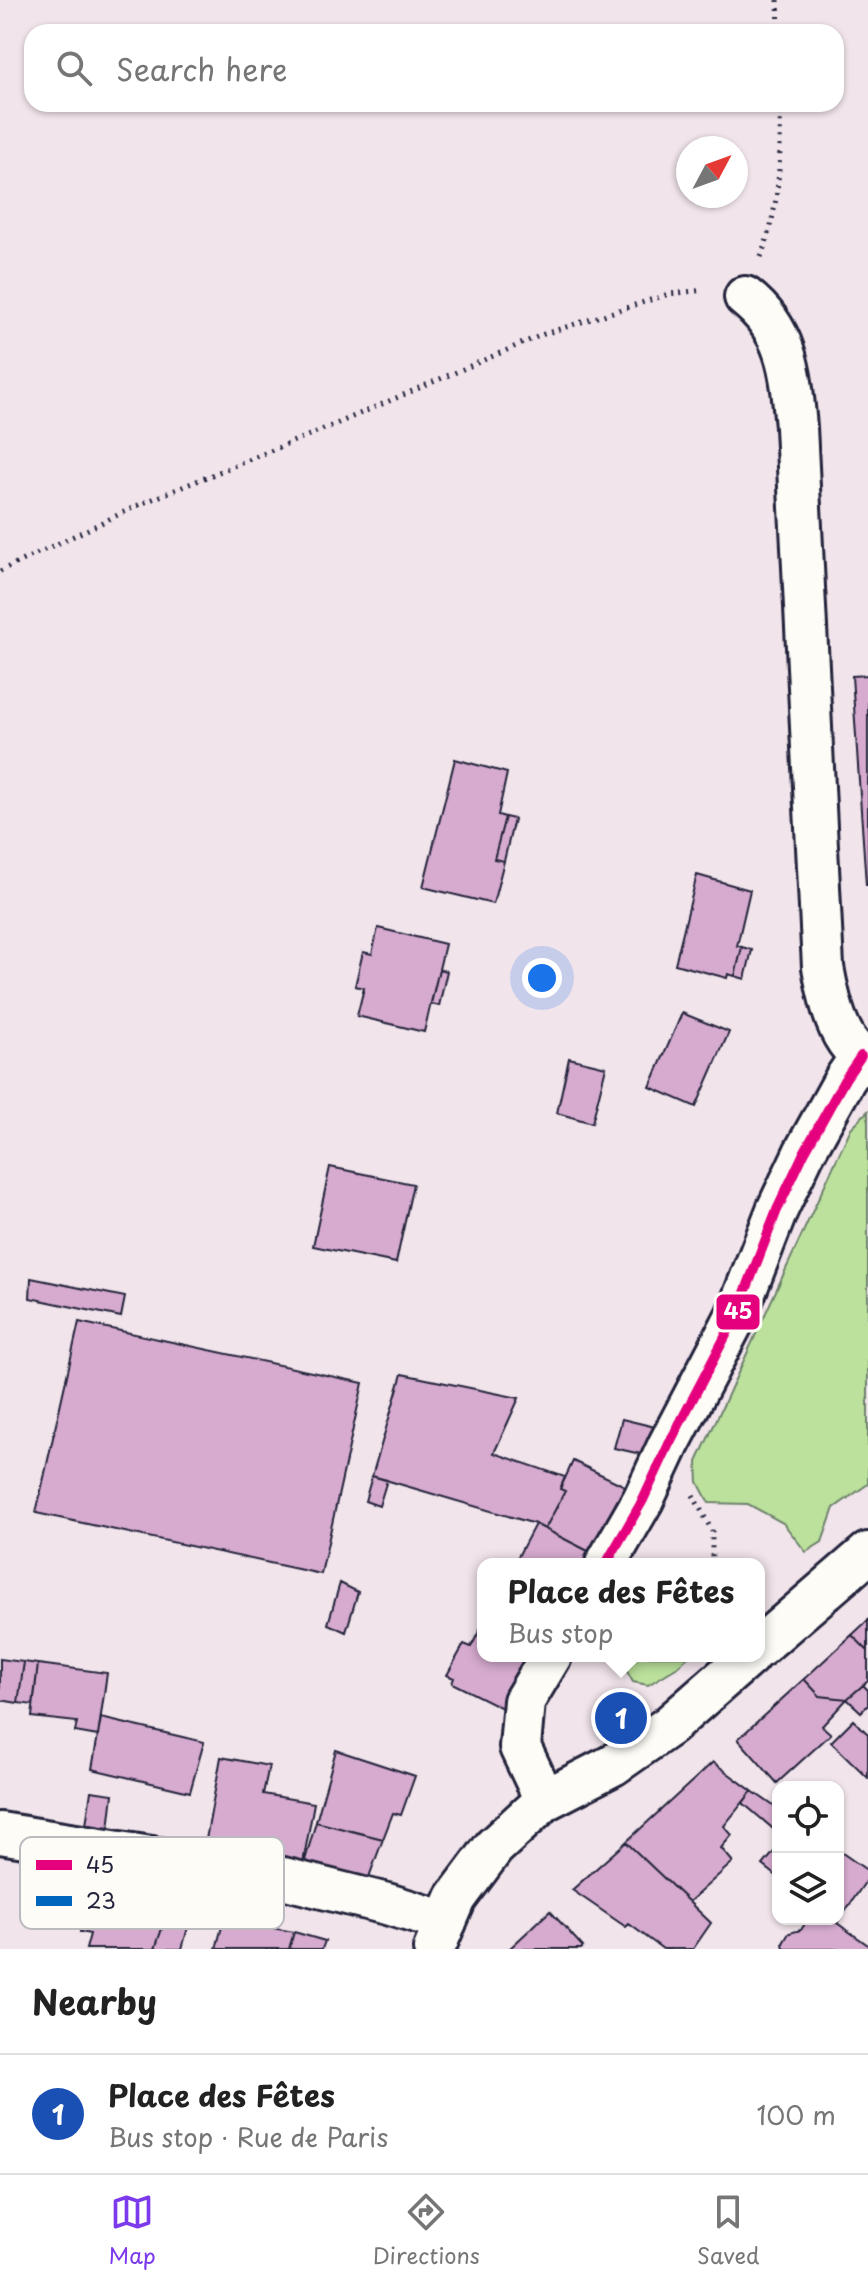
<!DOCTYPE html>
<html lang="en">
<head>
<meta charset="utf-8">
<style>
	body { margin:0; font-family:"Playpen Sans",sans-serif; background:#f6f6f6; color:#222 }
	.controls { position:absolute; right:24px; bottom:24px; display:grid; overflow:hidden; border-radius:16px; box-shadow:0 2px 6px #0004 }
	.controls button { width:72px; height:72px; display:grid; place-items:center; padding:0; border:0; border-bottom:2px solid #e0e0e0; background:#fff; color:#222; font:40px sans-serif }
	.compass { position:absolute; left:676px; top:136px; width:72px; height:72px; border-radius:50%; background:#fff; box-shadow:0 2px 6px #0004; rotate:49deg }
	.you { position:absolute; left:542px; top:978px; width:28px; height:28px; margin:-20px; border:6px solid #fff; border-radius:50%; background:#1a73e8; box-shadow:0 0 0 12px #1a73e833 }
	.badge { display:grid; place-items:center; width:52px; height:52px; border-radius:50%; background:#7c3aed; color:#fff; font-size:26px; font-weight:700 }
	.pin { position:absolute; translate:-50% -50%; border:4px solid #fff; box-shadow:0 2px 8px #0006 }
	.popup { position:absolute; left:477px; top:1558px; width:288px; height:104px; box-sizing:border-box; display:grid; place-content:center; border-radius:16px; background:#fff; filter:drop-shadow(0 2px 6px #0005); font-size:26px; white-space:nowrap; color:#767676 }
	.popup b { font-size:30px; color:#222 }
	.popup::after { content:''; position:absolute; left:50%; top:100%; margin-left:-16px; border:16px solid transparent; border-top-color:#fff }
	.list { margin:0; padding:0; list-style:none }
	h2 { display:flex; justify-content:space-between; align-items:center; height:104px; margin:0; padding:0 32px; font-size:34px }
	h2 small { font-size:26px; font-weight:400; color:#767676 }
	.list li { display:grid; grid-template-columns:52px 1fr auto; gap:24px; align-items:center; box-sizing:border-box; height:120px; padding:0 32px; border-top:2px solid #e0e0e0 }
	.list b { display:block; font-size:30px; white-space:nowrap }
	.list p { margin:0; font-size:26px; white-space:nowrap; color:#767676 }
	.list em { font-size:26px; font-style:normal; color:#767676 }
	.icon { flex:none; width:44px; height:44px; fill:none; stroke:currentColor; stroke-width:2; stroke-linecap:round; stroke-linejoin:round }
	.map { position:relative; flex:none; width:868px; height:1949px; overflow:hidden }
	.search { position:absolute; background:#fff; box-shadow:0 2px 6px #0004; left:24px; right:24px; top:24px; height:88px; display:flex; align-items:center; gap:20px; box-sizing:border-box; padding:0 28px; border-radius:24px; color:#767676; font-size:30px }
	.sheet { height:224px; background:#fff }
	nav { display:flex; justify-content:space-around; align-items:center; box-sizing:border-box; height:112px; border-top:2px solid #e0e0e0; background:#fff; font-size:22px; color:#767676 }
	nav a { display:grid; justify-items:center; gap:4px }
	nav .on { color:#7c3aed }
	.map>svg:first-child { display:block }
</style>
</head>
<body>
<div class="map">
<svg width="868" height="1949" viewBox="0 0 868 1949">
	<rect width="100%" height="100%" fill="#f1e4eb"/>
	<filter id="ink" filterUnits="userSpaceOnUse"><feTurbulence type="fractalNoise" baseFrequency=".0125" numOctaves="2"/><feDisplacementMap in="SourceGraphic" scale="16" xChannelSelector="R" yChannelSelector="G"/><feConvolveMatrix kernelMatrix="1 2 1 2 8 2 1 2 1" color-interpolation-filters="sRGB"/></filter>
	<g filter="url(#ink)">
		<path fill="#bbe19c" stroke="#6e826c" stroke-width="2" d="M868,1111V1484L834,1508L822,1542L806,1552L783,1523L748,1504L709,1503L698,1482L697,1462L851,1128Z
			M618,1656H689L676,1668L648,1685L633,1682Z"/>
		<path fill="#d6abcf" stroke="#22223b" stroke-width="2" d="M868,675V885H866L852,676Z
			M455,759L507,773L498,815L505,817L494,859L504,861L493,904L423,887Z
			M505,817L514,819L504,861L494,859Z
			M697,875L750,890L737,946L742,947L735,976L728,974L727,978L675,964Z
			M378,928L445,944L424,1032L357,1016L364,988L355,986L363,952L372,954Z
			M742,947L752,950L745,979L735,976Z
			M439,969L447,971L439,1006L431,1004Z
			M682,1013L729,1032L696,1107L650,1087Z
			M569,1058L606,1067L592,1123L557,1113Z
			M330,1167L413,1184L396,1263L313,1246Z
			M31,1278L125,1297L121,1317L30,1298Z
			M79,1322L363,1383L321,1574L36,1513Z
			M402,1374L519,1398L494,1453L565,1477L560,1489L565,1491L545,1529L535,1524L372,1476Z
			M622,1419L655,1427L641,1454L614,1448Z
			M573,1461L625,1486L590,1552L545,1529L565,1491L560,1489Z
			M372,1476L387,1480L379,1506L365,1501Z
			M535,1524L590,1552L584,1564H519L515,1562Z
			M340,1583L358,1592L346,1632L328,1624Z
			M868,1620V1651L852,1635Z
			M483,1624V1656H535L506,1710L452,1683L454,1678L447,1675L464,1644L471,1647Z
			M852,1635L868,1651V1681L847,1699L820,1696L804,1679Z
			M0,1659L24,1662L18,1703L0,1700Z
			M24,1662L38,1664L33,1705L18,1703Z
			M38,1664L107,1673L98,1736L75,1732L77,1722L32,1717Z
			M804,1679L820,1696L847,1699L822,1726L831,1734L777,1783L738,1739Z
			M863,1685L868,1690V1705L861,1712L847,1699Z
			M101,1718L204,1742L190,1792L92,1769Z
			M853,1720L868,1734V1778L831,1742Z
			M336,1750L415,1776L401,1815L393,1813L383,1839L316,1822Z
			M221,1757L269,1766L263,1794L314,1803L303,1863L205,1845Z
			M713,1762L752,1791L724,1826L732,1835L721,1848L733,1862L689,1902L626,1842Z
			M91,1791L113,1794L109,1829L86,1825Z
			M752,1791L778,1809V1833L743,1803Z
			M316,1822L383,1839L366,1885L302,1871Z
			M626,1842L711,1923L693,1949H663L629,1924L626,1927L572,1890Z
			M778,1847V1877L763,1865Z
			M838,1850L868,1871V1878L837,1923L868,1945V1949H784L783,1943L789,1933L801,1930L808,1919H838Z
			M79,1891L169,1908L155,1949H86L90,1934L80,1932L83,1921L73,1918Z
			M169,1908L192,1913L182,1949H155Z
			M550,1911L583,1947L581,1949H509Z
			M224,1919L294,1932L289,1949H216Z
			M294,1932L325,1941L322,1949H289Z"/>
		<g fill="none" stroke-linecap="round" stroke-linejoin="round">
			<g stroke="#22223b" stroke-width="46">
				<path id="minor" d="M745,297C789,331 791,376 796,427L823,967C828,995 837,1046 868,1059
					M606,1564L643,1500L669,1444L736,1316L777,1210L804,1153L845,1079L861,1056
					M759,1647L868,1553
					M545,1800L520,1747L524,1701L551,1656
					M0,1833L283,1878L387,1904L446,1922
					M434,1949L456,1898L494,1847L545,1800L613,1765L669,1726L749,1656"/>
			</g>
			<path stroke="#22223b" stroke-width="5" stroke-dasharray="2 6" stroke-linecap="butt" d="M778,0L779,32
				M761,257C780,207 781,156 780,104
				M0,571L143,503L336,424L544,334L669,294L704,290
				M693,1495L712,1531V1564"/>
			<use href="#minor" stroke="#fdfcf7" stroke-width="40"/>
			<g stroke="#fdfcf7" stroke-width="16">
				<path id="bus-1" d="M606,1564L643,1500L669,1444L736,1316L777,1210L804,1153L845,1079L861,1056"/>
			</g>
			<use href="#bus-1" stroke="#e5007d" stroke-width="10"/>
		</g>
	</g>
	<rect x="20" y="1837" width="264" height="92" rx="12" fill="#fdfcf7" stroke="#bbbbbf" stroke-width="2"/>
	<rect x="36" y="1860" width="36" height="10" fill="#e5007d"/>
	<rect x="36" y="1896" width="36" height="10" fill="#0065bd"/>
	<g font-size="22" fill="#22223b">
		<text x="86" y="1873">45</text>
		<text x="86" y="1909">23</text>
	</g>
	<rect stroke="#fdfcf7" stroke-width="3" x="715" y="1293" width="46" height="38" rx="8" fill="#e5007d"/>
	<g font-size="22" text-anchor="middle" font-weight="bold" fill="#fff">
		<text x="738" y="1319">45</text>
	</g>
</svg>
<div class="controls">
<button><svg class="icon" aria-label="locate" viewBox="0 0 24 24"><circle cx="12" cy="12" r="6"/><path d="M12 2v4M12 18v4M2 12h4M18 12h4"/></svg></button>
<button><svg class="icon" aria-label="layers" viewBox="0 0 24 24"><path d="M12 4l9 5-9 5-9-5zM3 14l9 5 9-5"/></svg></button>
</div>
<svg class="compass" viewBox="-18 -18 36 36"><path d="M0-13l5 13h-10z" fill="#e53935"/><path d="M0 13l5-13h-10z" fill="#767676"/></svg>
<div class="you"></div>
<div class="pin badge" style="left:621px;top:1718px;background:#1a4fb4">1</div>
<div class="popup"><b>Place des Fêtes</b>Bus stop</div>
<div class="search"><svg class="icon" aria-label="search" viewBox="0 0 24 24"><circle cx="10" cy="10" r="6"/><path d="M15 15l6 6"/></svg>Search here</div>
</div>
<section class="sheet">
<h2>Nearby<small></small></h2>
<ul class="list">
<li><span class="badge" style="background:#1a4fb4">1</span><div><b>Place des Fêtes</b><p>Bus stop · Rue de Paris</p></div><em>100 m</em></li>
</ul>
</section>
<nav>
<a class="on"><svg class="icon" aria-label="map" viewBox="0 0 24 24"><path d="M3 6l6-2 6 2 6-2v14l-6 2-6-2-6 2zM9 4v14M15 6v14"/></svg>Map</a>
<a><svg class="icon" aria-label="directions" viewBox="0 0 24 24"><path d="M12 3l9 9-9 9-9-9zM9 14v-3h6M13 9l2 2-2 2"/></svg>Directions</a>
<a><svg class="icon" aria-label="saved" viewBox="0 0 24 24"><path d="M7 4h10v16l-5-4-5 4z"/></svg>Saved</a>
</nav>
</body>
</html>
